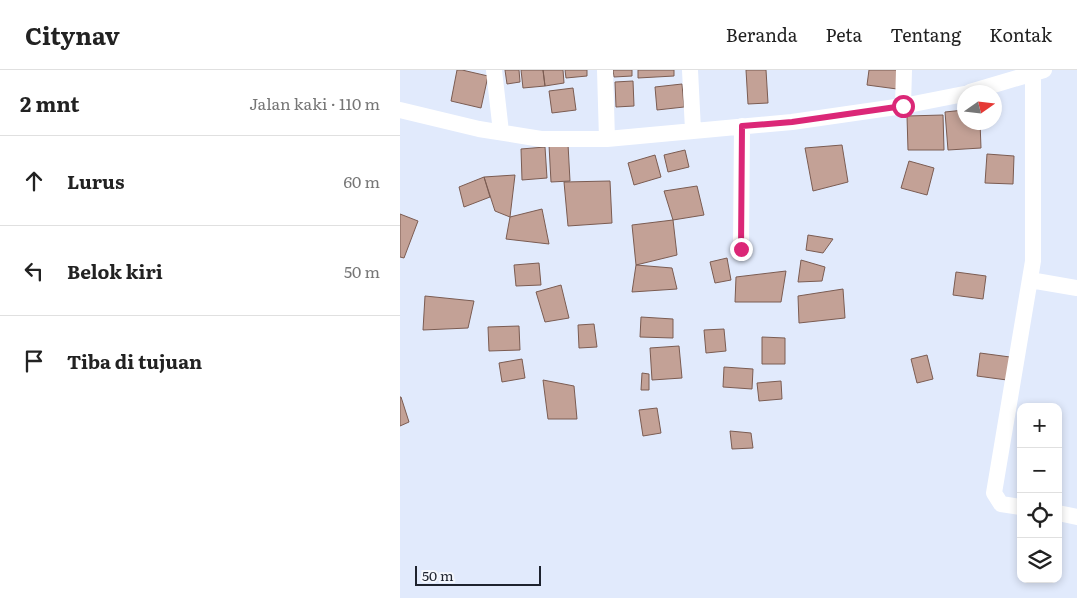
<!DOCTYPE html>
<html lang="id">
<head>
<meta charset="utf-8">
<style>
	body { margin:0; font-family:Literata,serif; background:#f2f2f2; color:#222 }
	.controls { position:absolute; right:15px; bottom:15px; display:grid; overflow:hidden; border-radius:10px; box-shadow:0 2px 8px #0003 }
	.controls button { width:45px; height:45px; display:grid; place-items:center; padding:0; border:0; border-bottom:1px solid #e0e0e0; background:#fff; color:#222; font:25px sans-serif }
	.compass { position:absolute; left:557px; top:15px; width:45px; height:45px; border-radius:50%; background:#fff; box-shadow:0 2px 8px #0003; rotate:76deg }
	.scale { position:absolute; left:15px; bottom:12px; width:126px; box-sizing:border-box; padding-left:5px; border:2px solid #1e232e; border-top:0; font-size:14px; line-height:18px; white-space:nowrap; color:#1e232e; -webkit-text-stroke:4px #f4f7fd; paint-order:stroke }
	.stop { position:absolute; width:15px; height:15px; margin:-11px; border:4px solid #db2777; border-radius:50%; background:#fff }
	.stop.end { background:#db2777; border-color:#fff; box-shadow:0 1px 5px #0008 }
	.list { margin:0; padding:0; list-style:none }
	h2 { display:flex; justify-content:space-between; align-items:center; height:65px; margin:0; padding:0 20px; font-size:21px }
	h2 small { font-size:16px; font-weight:400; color:#767676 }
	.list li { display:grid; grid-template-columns:32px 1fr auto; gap:15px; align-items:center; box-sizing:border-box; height:90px; padding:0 20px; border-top:1px solid #e0e0e0 }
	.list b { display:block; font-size:19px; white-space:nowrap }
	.list em { font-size:16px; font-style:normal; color:#767676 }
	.icon { flex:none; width:28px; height:28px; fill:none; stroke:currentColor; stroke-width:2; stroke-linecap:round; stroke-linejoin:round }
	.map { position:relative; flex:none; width:677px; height:528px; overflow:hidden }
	header { display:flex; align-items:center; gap:30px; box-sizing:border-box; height:70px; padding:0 25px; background:#fff; border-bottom:1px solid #e0e0e0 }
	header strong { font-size:24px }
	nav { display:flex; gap:28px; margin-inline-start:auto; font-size:18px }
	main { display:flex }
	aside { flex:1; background:#fff }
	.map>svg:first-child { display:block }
</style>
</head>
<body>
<header>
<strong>Citynav</strong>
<nav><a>Beranda</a><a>Peta</a><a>Tentang</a><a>Kontak</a></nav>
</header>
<main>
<aside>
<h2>2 mnt<small>Jalan kaki · 110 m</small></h2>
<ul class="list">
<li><svg class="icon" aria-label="ahead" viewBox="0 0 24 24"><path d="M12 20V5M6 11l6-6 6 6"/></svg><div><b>Lurus</b></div><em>60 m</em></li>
<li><svg class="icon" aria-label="left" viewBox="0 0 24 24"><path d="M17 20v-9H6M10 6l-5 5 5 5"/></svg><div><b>Belok kiri</b></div><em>50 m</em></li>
<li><svg class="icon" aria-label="arrive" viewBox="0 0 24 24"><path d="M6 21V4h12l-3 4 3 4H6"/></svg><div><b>Tiba di tujuan</b></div></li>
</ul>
</aside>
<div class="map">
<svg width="677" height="528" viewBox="0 0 677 528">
	<rect width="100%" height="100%" fill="#e1eafc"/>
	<path fill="#c3a196" stroke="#7b5c52" d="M57,0H62L88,6L81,38L51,31Z
		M105,0H119L120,12L107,14Z
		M121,0H143L145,16L123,18Z
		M143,0H163L164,13L145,16Z
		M165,0H187V6L166,8Z
		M213,0H232V6L214,7Z
		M238,0H274V6L238,8Z
		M346,0H366L368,33L348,34Z
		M469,0H500L497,19L467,15Z
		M233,11L234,36L216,37L215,12Z
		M282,14L284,37L257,40L255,17Z
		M173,18L176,40L152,43L149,21Z
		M564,40V52H580L581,78L548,80L545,42Z
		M543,45L544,80H508L507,46Z
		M168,74L170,111L151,112L149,75Z
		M442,75L448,112L413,121L405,78Z
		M145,77L147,108L122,110L121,79Z
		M285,80L289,97L268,102L264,85Z
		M587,84L614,86L613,114L585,113Z
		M255,85L261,107L234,115L228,93Z
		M509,91L534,98L527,125L501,118Z
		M115,105L110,147L95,141L84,107Z
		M84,107L90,127L64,137L59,117Z
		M210,111L212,153L168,156L164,112Z
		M297,116L304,145L273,150L264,121Z
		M142,139L149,174L106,169L110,147Z
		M0,144L18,151L4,188L0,187Z
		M273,150L277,185L236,195L232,155Z
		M408,165L433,169L423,183L406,180Z
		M327,188L331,210L315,213L310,192Z
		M401,190L425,197L422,211L398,212Z
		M139,193L141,215L116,216L114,195Z
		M236,195L272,198L277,219L232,222Z
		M386,201L381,232H335L336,207Z
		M556,202L586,206L583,229L553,225Z
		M161,215L169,248L145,252L136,222Z
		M443,219L445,248L399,253L398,226Z
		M25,226L74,231L68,258L23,260Z
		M241,247L273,249V268L240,267Z
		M194,254L197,277L179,278L178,255Z
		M119,256L120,280L89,281L88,257Z
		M324,259L326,281L306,283L304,260Z
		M362,267L385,268V294H362Z
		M279,276L282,308L252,310L250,278Z
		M580,283L610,287L607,310L577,306Z
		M527,285L533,309L517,313L511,289Z
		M122,289L125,308L102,312L99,293Z
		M324,297L353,299L352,319L323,317Z
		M242,303L249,304V320H241Z
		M143,310L174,316L177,349H148Z
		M381,311L382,329L359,331L357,313Z
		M0,327H1L9,352L0,356Z
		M257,338L261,363L243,366L239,340Z
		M330,361L351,363L353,378L332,379Z"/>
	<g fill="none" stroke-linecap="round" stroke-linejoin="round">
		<path stroke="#fff" stroke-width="16" d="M94,0L101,62
			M205,0L207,69
			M290,0L293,60
			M570,22L644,0
			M503,36L504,0
			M0,40L79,59L141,69H207L392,52L503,36L564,24
			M341,179L342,56
			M630,210L677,218
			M621,437L601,434L594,423L633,191V3
			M658,443L677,447"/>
	</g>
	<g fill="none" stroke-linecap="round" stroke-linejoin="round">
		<path stroke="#db2777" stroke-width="6" d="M341,179L342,56L392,52L503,36"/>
	</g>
</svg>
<div class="controls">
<button>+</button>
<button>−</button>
<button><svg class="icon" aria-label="locate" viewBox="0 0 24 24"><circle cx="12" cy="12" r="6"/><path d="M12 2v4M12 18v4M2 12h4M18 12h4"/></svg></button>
<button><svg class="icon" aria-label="layers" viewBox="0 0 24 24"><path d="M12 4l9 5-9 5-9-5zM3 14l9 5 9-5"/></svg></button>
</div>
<svg class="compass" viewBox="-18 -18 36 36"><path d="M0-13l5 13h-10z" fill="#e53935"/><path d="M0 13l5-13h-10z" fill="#767676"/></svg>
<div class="scale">50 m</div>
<div class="stop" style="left:503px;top:36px"></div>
<div class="stop end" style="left:341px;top:179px"></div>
</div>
</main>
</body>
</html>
